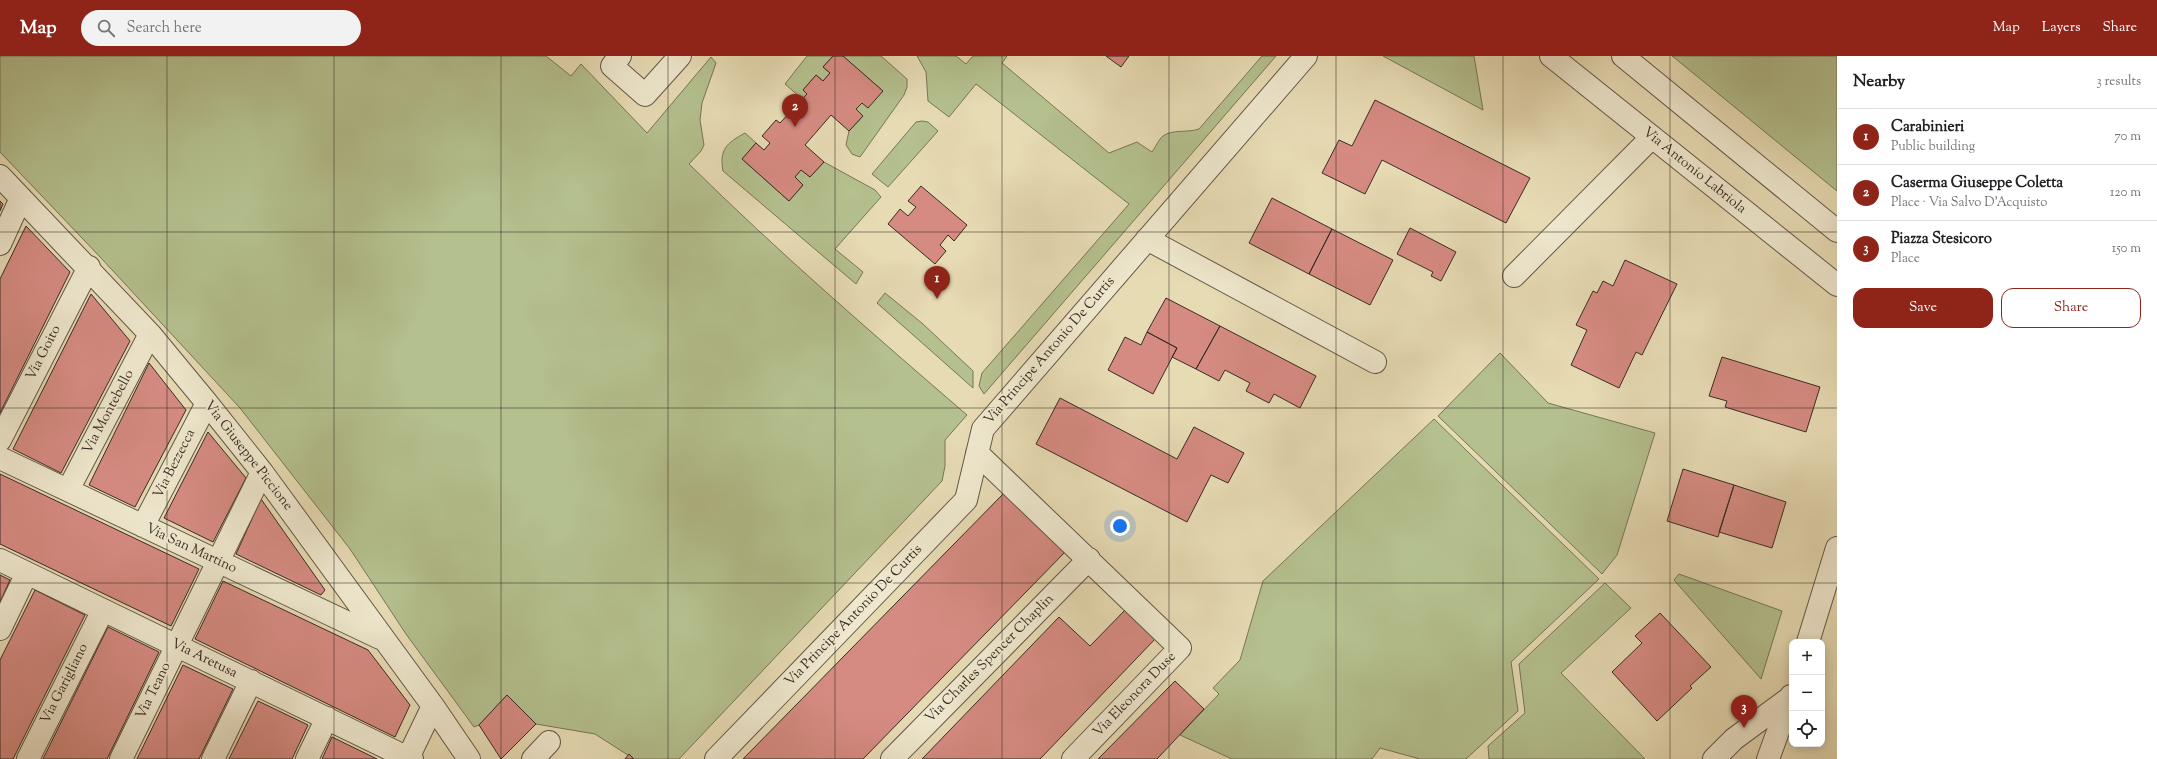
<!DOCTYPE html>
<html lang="en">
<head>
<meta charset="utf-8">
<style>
	body { margin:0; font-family:"Sorts Mill Goudy",serif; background:#f2f2f2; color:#202124 }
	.controls { position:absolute; right:12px; bottom:12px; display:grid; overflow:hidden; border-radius:8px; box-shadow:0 2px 10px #0003 }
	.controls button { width:36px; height:36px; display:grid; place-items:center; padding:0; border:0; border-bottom:1px solid #e0e0e0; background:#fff; color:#202124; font:20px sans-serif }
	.you { position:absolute; left:1120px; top:470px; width:14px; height:14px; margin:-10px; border:3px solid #fff; border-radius:50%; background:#1a73e8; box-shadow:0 0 0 6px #1a73e833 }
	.badge { display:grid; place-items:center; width:26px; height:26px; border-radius:50%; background:#8f2418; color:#fff; font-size:13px; font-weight:700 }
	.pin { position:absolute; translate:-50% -33px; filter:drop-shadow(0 1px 2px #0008) }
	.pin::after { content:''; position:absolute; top:21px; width:14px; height:12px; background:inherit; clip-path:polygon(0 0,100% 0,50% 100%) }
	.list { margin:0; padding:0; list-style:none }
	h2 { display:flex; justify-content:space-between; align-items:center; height:52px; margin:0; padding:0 16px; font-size:17px }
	h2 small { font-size:13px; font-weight:400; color:#757577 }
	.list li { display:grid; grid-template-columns:26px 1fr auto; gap:12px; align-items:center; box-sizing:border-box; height:56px; padding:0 16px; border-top:1px solid #e0e0e0 }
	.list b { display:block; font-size:15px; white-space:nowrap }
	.list p { margin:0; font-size:13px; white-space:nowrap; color:#757577 }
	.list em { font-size:13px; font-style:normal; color:#757577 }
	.actions { display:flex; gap:8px; padding:12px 16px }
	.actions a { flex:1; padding:9px 0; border:1px solid #8f2418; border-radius:12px; text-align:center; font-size:14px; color:#8f2418 }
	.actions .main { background:#8f2418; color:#fff }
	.icon { flex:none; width:22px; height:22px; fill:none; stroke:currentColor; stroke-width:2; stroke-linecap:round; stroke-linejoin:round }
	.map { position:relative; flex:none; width:1837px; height:703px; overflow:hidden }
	header { display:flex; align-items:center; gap:24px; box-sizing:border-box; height:56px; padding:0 20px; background:#8f2418; color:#fff }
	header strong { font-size:19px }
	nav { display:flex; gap:22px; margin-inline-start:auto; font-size:14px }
	.search { width:280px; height:36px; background:#f2f2f2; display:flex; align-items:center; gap:10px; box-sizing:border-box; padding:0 14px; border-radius:22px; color:#757577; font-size:15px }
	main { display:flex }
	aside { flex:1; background:#fff }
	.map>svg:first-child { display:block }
</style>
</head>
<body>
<header>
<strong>Map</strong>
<div class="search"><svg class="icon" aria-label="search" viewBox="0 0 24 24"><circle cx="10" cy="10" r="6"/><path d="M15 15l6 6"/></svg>Search here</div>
<nav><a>Map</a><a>Layers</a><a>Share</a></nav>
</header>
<main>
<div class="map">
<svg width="1837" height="703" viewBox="0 0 1837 703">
	<rect width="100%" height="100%" fill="#e7dbb4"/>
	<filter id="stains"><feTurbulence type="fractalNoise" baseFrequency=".005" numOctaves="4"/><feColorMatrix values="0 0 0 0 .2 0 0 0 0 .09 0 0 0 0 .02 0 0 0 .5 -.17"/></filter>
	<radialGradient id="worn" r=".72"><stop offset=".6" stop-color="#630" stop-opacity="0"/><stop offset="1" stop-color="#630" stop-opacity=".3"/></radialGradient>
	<path fill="#b4c08e" stroke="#767659" d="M0,0H546L571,20L581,8L647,77L711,1L716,7L702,47L700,64L704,89L701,95L689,108C778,196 872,277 967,359L945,384V410L942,425L679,703H634L595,678L536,668L507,639L479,669L474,671L406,578L350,493L240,352L101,202L0,96Z
		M807,0H833L823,11L830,17L823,25L816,19L803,34L807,38L802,43L785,28Z
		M843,0H881L907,23V31L904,39L860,101L852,98L846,89L849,75L863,60L856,53L862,47L883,35Z
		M917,0H956L966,8L973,0H1007L1002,7L1109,97L1137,86L1152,96C1155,92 1159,83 1163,80C1173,73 1187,77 1199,73L1262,0H1276L984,338L979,330L982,317L1129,148L976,28L949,61L928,45L926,16Z
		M1383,0H1474L1483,54Z
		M1672,0H1837V135L1676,3Z
		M922,65L928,66L938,75L888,131L872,118L916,66Z
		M745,77L756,87L742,103L789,145L803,129L795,121L801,114L810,121L824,106L875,134L881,141L835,193L863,216L856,228L723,115C719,93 727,87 745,77Z
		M885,237L923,268L973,315V332L877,247Z
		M1500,297L1548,347L1655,377L1617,499L1602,518L1438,360Z
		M1434,363L1599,523L1511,606L1518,655L1466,703H1420L1380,692L1372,703H1232L1180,679L1219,638L1213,632L1240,604L1263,525Z
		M1679,518L1782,555L1761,623L1674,524Z
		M1605,527L1631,552L1561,617L1645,703H1489L1488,690L1525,657L1519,608Z"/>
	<path fill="#d68b82" stroke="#382c24" d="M833,0H843L883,35L868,52L862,47L856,53L863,60L849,75L831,59L805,89L824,106L810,121L801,114L795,121L803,129L789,145L742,103L756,87L764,94L770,87L762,80L776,64L780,67L807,38L803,34L816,19L823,25L830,17L823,11Z
		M1106,0H1129L1121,11Z
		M1375,44L1530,122L1506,167L1382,104L1365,138L1322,117L1339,84L1352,90Z
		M921,130L967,169L954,185L948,179L940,189L946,195L935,208L888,168L900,153L908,160L916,151L908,145Z
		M1272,142L1332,173L1309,218L1249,187Z
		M0,145L3,148L0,155Z
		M26,170L70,216L0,357V223Z
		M1410,172L1456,196L1441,225L1431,220L1433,216L1397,198Z
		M1332,173L1393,204L1370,249L1309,218Z
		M1625,204L1677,228L1642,299L1636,296L1619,332L1571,309L1587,274L1576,269L1593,235L1597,237L1603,225L1613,230Z
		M91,238L130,285L61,417L13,393Z
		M1166,242L1220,270L1196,313L1172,301L1177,292L1147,276Z
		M1220,270L1316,320L1300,352L1274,338L1269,347L1246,335L1250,327L1225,314L1219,325L1196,313Z
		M1147,276L1177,292L1153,338L1108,314L1125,281L1141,289Z
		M1722,301L1820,331L1806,376L1725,351L1727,345L1709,340Z
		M149,307L186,354L135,451L89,429Z
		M1060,342L1177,403L1194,371L1244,397L1228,427L1211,419L1187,466L1036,388Z
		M208,376L246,422L213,486L164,462Z
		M1683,413L1734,429L1718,481L1667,465Z
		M0,418L199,513L171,570L0,488Z
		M1734,429L1786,446L1772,492L1719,476Z
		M1006,435L1067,494L863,703H743Z
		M261,443L325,534L321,539L236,498Z
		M0,519L10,524L0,546Z
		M223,525L368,594L410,649L395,681L195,583Z
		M35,534L85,559L13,703H0V604Z
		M1128,551L1158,580L1040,703H922L1059,561L1090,590Z
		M1660,557L1711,611L1690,630L1692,632L1657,665L1612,616L1642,587L1635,580Z
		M108,571L159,596L107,703H43Z
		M183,609L233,633L199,703H137Z
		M1175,625L1204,653L1157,703H1098Z
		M507,639L536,668L501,703L479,669Z
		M258,645L308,669L292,703H229Z
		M332,681L377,703H322Z
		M629,698L634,703H625Z"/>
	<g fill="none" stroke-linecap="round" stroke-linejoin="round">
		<g stroke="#645848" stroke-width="24">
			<path id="minor" d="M620,0L612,10L645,39L680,0
				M1551,0L1837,229
				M1623,0L1837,175
				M0,120L150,278L207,347L262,416L433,650L469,703
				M1147,183L1375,306
				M0,188L21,142
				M1514,220L1652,81
				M0,384L89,211
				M977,397L1180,592L1073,703
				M0,402L380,582
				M68,434L150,278
				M143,470L207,347
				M0,504L408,702V703
				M0,573L27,517
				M1808,586L1837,492
				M28,703L103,554
				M121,703L262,416
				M213,703L251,625
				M307,703L327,662
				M412,703L408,702L433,650
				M533,703L549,686
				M716,703L966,444L983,373L1306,0
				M892,703L1089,503
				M1714,703L1734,683L1791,641
				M1768,703L1791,640"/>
		</g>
		<use href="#minor" stroke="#efe8ce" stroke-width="22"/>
	</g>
	<path fill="none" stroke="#382c24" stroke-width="1" stroke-opacity="0.55" d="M167,0V703M334,0V703M501,0V703M668,0V703M835,0V703M1002,0V703M1169,0V703M1336,0V703M1503,0V703M1670,0V703M0,176H1837M0,352H1837M0,527H1837"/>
	<g text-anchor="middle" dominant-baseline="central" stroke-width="4" stroke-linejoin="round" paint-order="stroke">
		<g font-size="14" fill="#382c24" stroke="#efe8ce">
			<text transform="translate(1694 115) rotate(39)">Via Antonio Labriola</text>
			<text transform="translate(1050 295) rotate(-49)">Via Principe Antonio De Curtis</text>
			<text transform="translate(44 297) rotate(-63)">Via Goito</text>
			<text transform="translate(109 356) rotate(-62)">Via Montebello</text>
			<text transform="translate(248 400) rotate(52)">Via Giuseppe Piccione</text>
			<text transform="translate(175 408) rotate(-63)">Via Bezzecca</text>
			<text transform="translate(191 493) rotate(25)">Via San Martino</text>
			<text transform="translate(854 560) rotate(-46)">Via Principe Antonio De Curtis</text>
			<text transform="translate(204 603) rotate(26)">Via Aretusa</text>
			<text transform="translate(990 603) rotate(-45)">Via Charles Spencer Chaplin</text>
			<text transform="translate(65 628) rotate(-63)">Via Garigliano</text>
			<text transform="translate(154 635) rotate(-64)">Via Teano</text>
			<text transform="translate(1135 639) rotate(-46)">Via Eleonora Duse</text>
		</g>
	</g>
	<rect width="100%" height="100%" filter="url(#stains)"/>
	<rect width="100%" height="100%" fill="url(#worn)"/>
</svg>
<div class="controls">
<button>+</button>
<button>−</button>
<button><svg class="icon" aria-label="locate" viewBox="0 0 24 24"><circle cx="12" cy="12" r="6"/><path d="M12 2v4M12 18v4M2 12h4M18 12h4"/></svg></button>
</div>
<div class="you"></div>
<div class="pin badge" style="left:937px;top:243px">1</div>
<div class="pin badge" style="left:795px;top:71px">2</div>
<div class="pin badge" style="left:1744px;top:672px">3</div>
</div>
<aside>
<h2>Nearby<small>3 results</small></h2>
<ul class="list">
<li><span class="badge">1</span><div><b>Carabinieri</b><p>Public building</p></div><em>70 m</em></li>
<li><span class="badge">2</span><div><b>Caserma Giuseppe Coletta</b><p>Place · Via Salvo D'Acquisto</p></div><em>120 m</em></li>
<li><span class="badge">3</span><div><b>Piazza Stesicoro</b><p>Place</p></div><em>150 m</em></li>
</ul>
<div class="actions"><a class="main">Save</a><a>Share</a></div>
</aside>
</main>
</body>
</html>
